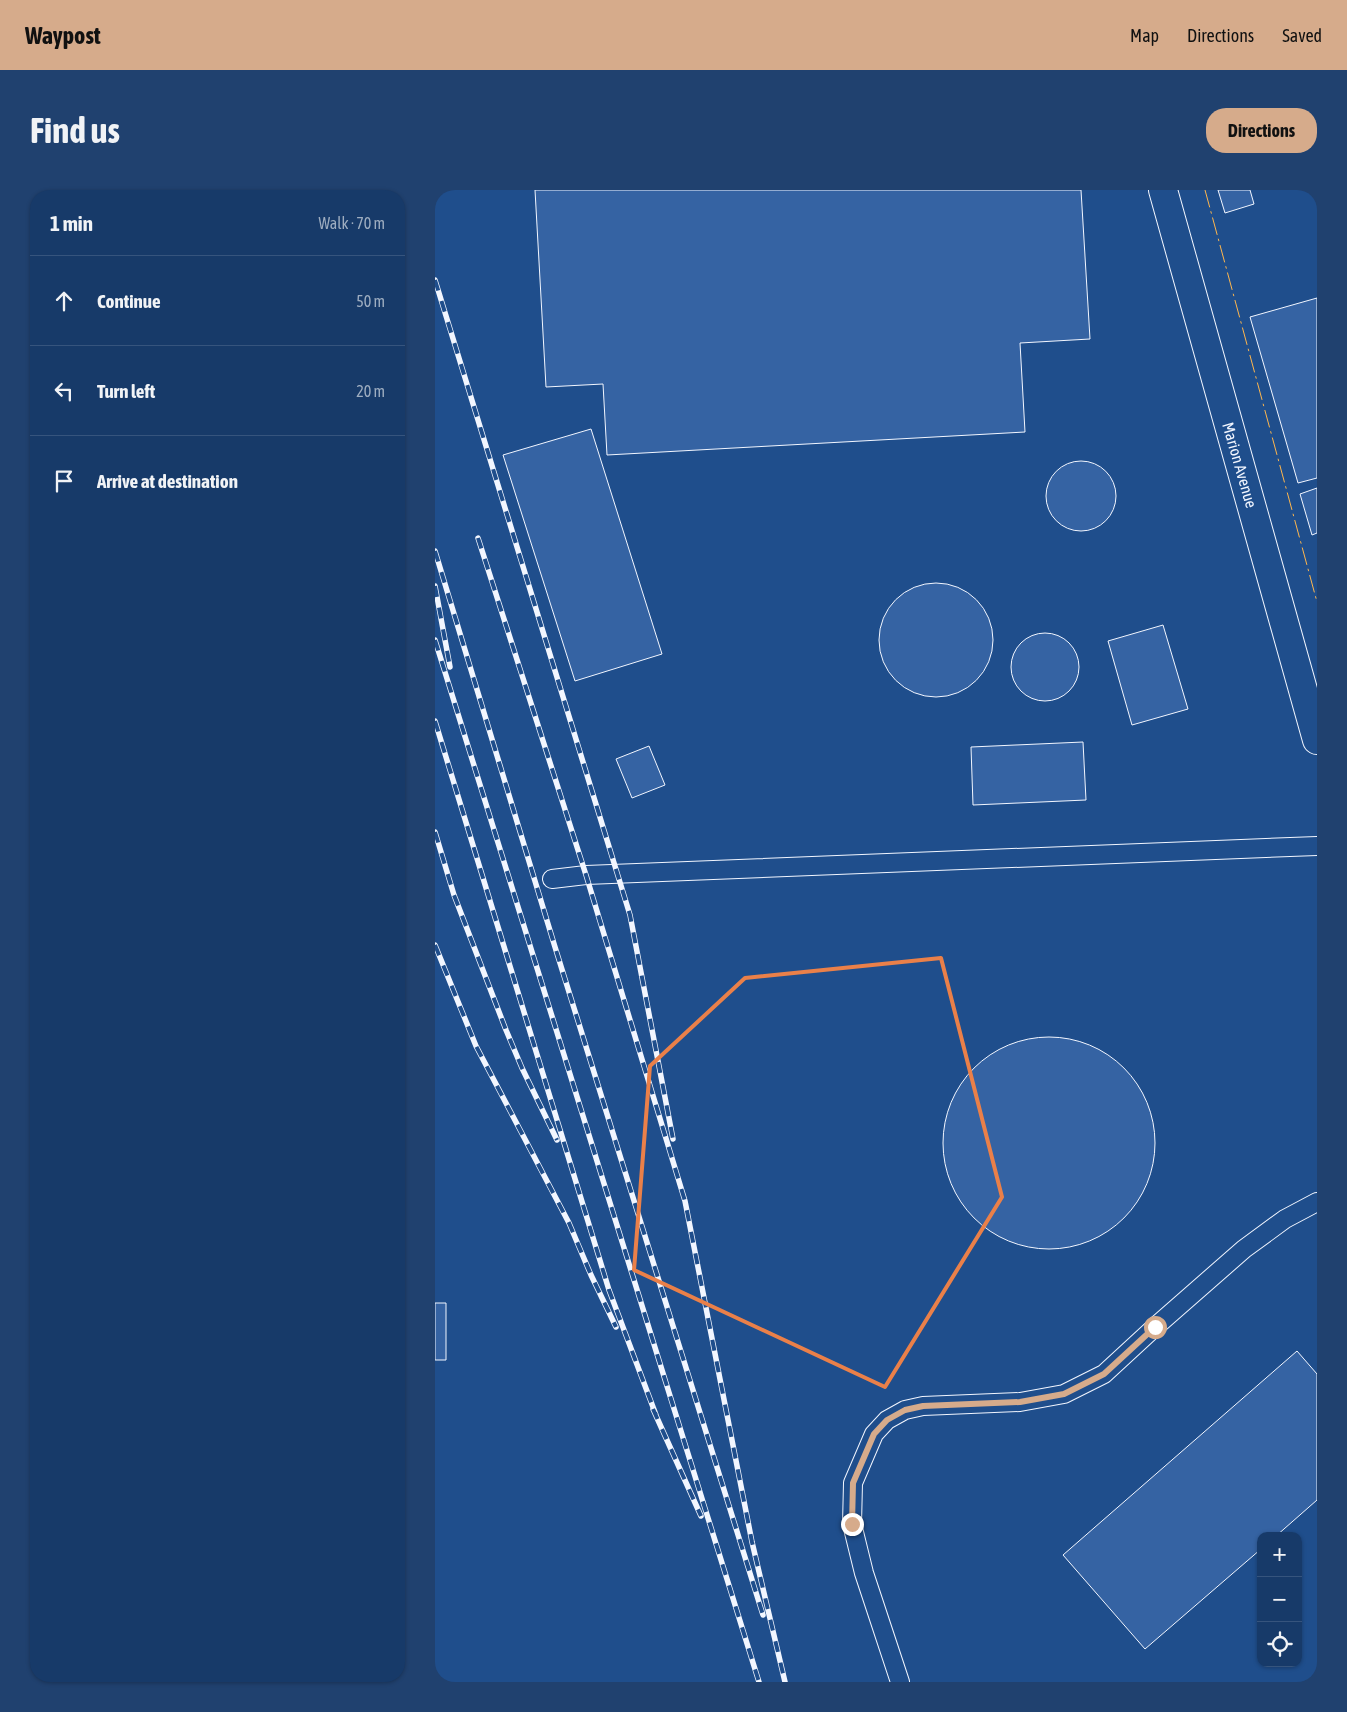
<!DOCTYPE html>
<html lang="en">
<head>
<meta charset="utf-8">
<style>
	body { margin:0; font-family:"Asap Condensed",sans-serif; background:#20416f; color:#f1f3f6 }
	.controls { position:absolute; right:15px; bottom:15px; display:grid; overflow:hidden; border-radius:10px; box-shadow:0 1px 4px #0004 }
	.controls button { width:45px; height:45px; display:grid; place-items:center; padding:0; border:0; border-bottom:1px solid #36547d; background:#173a69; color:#f1f3f6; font:25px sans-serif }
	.stop { position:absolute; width:15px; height:15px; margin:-11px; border:4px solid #d6ab8b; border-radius:50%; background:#fff }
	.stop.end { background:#d6ab8b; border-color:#fff; box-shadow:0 1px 5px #0008 }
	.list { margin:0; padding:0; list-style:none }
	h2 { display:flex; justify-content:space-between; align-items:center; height:65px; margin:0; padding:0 20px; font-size:21px }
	h2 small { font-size:16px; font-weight:400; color:#9eadc0 }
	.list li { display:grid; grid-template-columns:32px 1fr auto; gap:15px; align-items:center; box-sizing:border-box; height:90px; padding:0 20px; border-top:1px solid #36547d }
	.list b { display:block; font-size:19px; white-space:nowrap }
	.list em { font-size:16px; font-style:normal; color:#9eadc0 }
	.icon { flex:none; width:28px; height:28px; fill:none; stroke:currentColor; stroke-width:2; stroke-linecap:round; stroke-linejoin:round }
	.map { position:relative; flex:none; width:882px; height:1492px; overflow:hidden; border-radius:20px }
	header { display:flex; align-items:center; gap:30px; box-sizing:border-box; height:70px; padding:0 25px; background:#d6ab8b; color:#111 }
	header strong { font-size:24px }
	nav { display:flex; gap:28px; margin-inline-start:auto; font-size:18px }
	.intro { display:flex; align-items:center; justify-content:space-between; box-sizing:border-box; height:120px; padding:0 30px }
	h1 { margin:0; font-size:35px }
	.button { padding:12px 22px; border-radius:20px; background:#d6ab8b; color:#111; font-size:18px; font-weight:700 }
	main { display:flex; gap:30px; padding:0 30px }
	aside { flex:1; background:#173a69; border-radius:20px; box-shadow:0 1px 4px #0004 }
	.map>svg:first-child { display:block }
</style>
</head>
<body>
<header>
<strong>Waypost</strong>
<nav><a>Map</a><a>Directions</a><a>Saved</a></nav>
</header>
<div class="intro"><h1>Find us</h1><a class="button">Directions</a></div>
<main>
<aside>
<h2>1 min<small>Walk · 70 m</small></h2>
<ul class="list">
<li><svg class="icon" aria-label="ahead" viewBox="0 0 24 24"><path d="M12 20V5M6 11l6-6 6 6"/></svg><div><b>Continue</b></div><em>50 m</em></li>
<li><svg class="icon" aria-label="left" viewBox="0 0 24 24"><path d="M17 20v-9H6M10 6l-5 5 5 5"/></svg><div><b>Turn left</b></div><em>20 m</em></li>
<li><svg class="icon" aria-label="arrive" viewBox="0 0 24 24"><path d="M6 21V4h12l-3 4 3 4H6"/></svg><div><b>Arrive at destination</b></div></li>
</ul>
</aside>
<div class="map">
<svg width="882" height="1492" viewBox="0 0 882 1492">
	<rect width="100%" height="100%" fill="#1f4e8c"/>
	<path fill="#3563a3" stroke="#f2f6ff" d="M100,0H646L655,149L585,153L590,242L172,265L168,194L111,197Z
		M783,0H815L819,14L790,23Z
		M882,108V288L863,293L815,127Z
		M156,239L227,464L140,491L68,265Z
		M611 306a35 35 0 1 1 70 0a35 35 0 1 1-70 0Z
		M882,298V343L877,345L865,304Z
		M444 450a57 57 0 1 1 114 0a57 57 0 1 1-114 0Z
		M728,435L753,519L697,535L673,451Z
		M576 477a34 34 0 1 1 68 0a34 34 0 1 1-68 0Z
		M648,552L651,610L538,615L536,557Z
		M214,556L230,595L197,608L181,569Z
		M508 953a106 106 0 1 1 212 0a106 106 0 1 1-212 0Z
		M0,1113H11V1170H0Z
		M862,1161L882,1184V1310L841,1346H826V1359L710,1459L628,1365Z"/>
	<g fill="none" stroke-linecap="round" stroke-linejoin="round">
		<g stroke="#f2f6ff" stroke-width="20">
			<path id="lane" d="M117,689L151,685L882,656
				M465,1492L429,1383L417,1334L418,1293L439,1244L452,1230L470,1220L488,1216L585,1212L629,1204L669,1184L720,1137L809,1059L850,1029L882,1012"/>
		</g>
		<g stroke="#f2f6ff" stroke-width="30">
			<path id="street" d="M728,0L882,550"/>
		</g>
		<use href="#lane" stroke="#1f4e8c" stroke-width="18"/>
		<use href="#street" stroke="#1f4e8c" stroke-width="28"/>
		<g stroke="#f2f6ff" stroke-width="5.5">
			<path id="rail" d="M0,90L195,725L238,949
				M43,348L151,685L250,1011L317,1352L350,1492
				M0,361L120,757L328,1425
				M0,396L15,477
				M0,450L324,1492
				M0,531L174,1100L221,1225
				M0,642L19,705L71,840L87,878L122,950
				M0,755L41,856L134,1033L156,1085L181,1137
				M218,1219L266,1326"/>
		</g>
		<use href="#rail" stroke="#1f4e8c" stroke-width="4" stroke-dasharray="11" stroke-linecap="butt"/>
		<path stroke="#ffb74d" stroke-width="1" stroke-dasharray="18 4 2.5 4" stroke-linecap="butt" d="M770,0L882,412"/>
	</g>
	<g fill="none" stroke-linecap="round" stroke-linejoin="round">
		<path stroke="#d6ab8b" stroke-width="6" d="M417,1334L418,1293L439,1244L452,1230L470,1220L488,1216L585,1212L629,1204L669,1184L720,1137"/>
	</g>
	<path fill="none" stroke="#ea8049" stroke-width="4" stroke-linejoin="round" d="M506,768L567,1007L450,1197L199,1080L215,876L310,788Z"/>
	<g text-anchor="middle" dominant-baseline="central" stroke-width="4" stroke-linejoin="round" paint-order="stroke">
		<g font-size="16" fill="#f2f6ff" stroke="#1f4e8c">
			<text transform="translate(805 275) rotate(74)">Marion Avenue</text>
		</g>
	</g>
</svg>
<div class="controls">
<button>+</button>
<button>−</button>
<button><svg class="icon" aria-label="locate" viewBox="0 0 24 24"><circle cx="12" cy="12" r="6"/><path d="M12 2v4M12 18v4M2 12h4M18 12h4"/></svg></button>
</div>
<div class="stop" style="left:720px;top:1137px"></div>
<div class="stop end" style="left:417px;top:1334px"></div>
</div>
</main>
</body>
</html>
